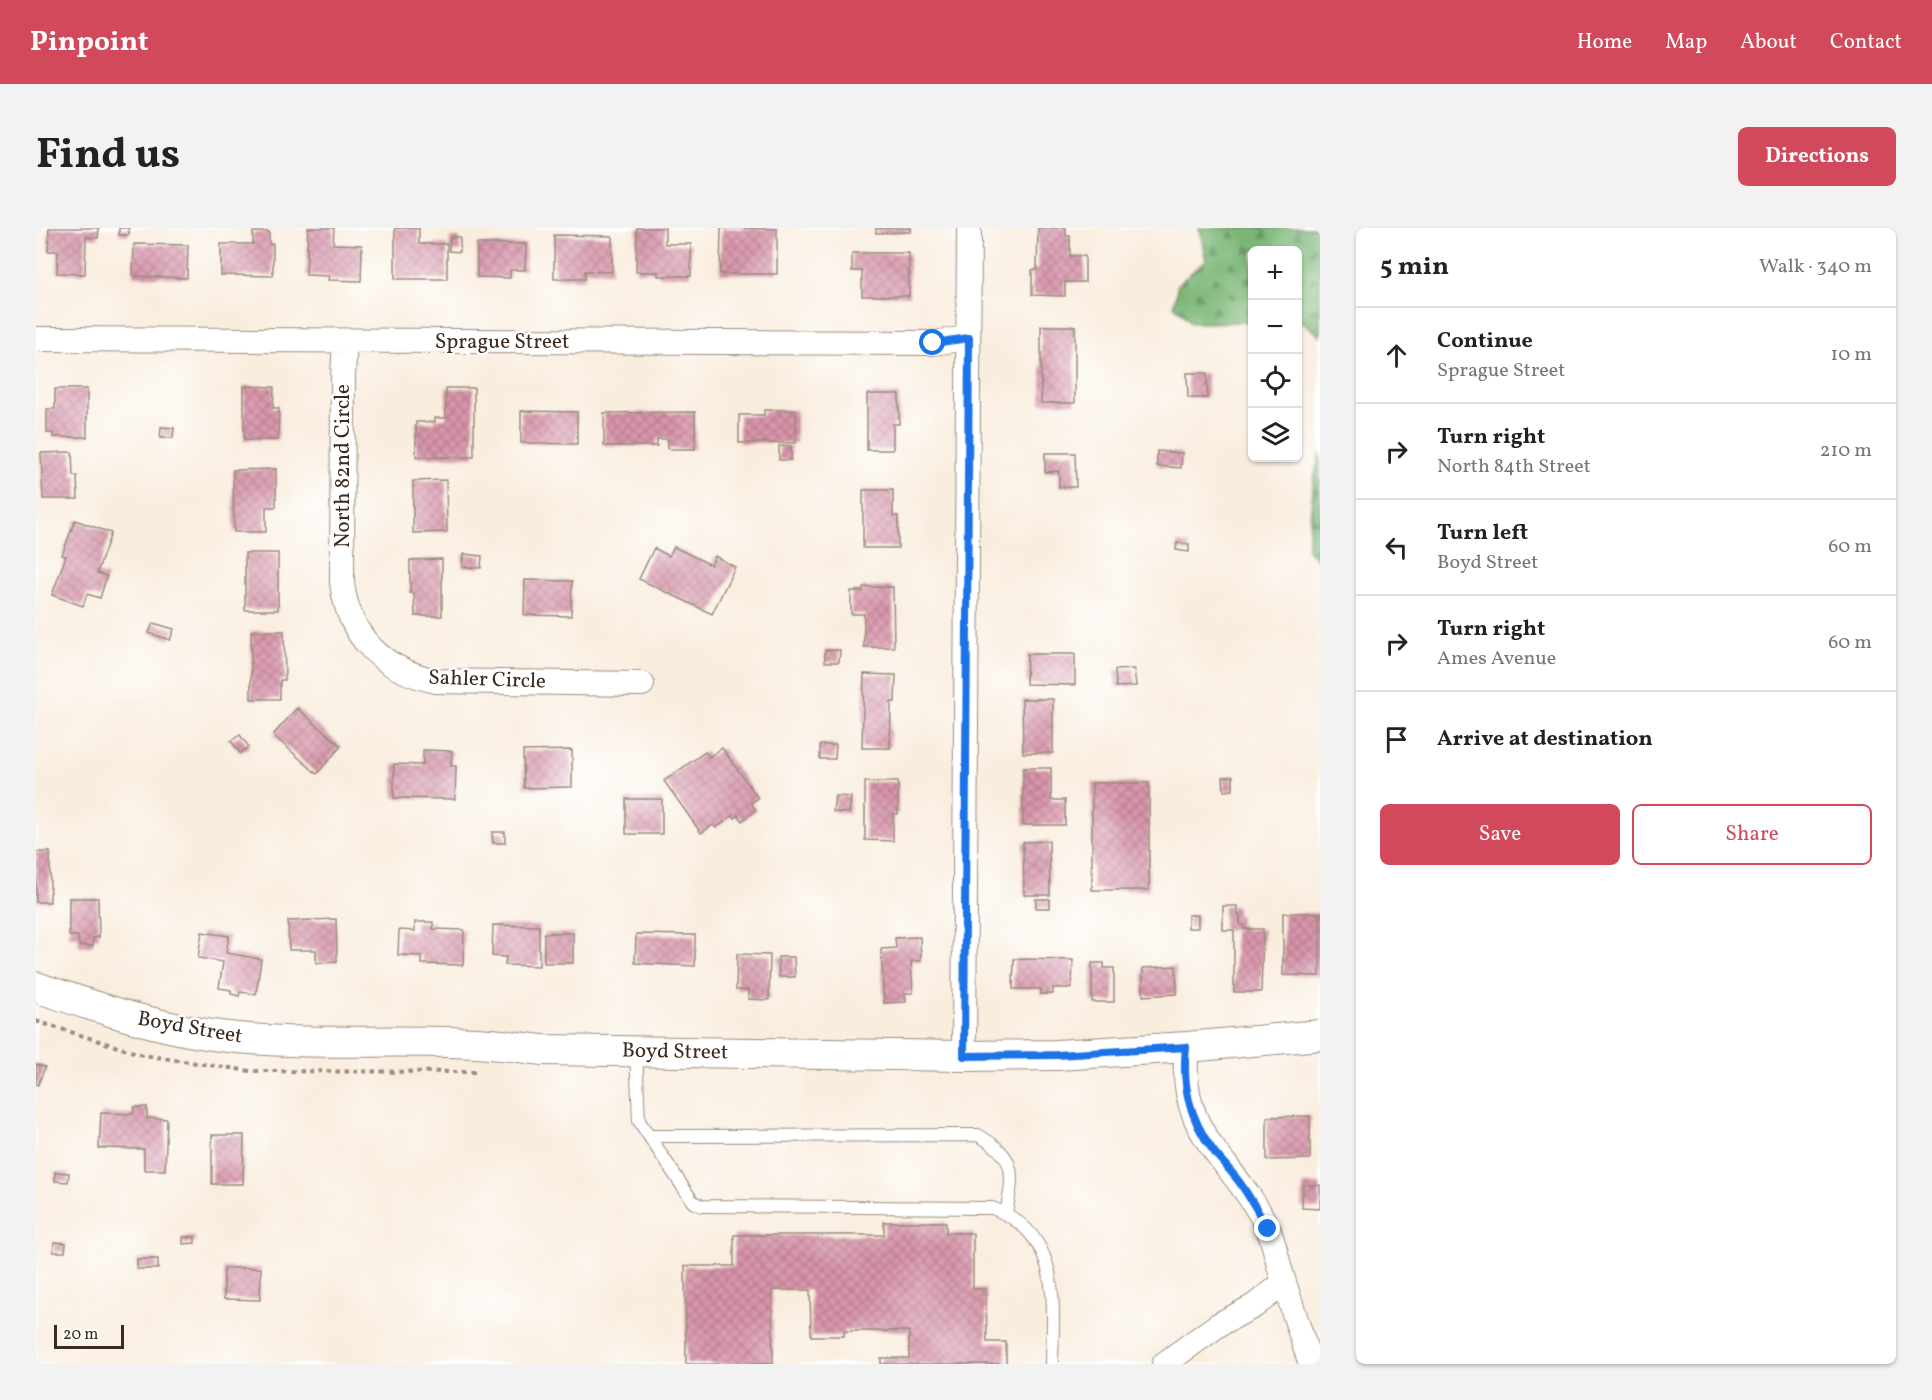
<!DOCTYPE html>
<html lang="en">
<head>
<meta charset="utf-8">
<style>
	body { margin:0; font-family:Vollkorn,serif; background:#f2f2f2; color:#222 }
	.controls { position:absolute; right:18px; top:18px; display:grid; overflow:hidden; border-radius:9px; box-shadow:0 2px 4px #0004 }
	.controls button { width:54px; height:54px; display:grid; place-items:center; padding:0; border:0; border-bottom:2px solid #e0e0e0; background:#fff; color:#222; font:30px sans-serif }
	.scale { position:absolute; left:18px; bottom:15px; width:70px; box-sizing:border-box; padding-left:6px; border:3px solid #3b2a1e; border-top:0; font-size:16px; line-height:21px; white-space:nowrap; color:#3b2a1e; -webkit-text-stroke:4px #fff; paint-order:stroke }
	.stop { position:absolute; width:18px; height:18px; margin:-14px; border:4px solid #1a73e8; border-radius:50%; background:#fff }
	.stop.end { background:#1a73e8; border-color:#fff; box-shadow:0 2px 6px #0008 }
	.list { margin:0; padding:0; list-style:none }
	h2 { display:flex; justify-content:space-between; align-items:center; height:78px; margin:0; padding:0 24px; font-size:26px }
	h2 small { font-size:20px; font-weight:400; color:#767676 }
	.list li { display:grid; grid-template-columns:39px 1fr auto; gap:18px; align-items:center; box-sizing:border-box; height:96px; padding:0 24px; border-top:2px solid #e0e0e0 }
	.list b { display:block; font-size:22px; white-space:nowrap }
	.list p { margin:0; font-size:20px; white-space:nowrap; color:#767676 }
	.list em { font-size:20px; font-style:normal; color:#767676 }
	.actions { display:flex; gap:12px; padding:18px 24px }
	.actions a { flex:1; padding:14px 0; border:2px solid #d1495b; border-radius:9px; text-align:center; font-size:21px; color:#d1495b }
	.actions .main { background:#d1495b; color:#fff }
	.icon { flex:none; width:33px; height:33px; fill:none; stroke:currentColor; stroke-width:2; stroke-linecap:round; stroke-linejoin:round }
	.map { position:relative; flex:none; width:1284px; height:1136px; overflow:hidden; border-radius:9px }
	header { display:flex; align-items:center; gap:36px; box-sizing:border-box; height:84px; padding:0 30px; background:#d1495b; color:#fff }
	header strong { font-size:28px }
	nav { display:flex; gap:33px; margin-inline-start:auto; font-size:21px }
	.intro { display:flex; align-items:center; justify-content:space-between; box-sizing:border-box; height:144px; padding:0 36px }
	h1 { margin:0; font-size:42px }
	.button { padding:15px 27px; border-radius:9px; background:#d1495b; color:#fff; font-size:21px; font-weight:700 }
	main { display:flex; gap:36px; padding:0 36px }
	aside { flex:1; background:#fff; border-radius:9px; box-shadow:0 2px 4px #0004 }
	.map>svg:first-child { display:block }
</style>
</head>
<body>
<header>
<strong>Pinpoint</strong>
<nav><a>Home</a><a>Map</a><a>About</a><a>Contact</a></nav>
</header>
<div class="intro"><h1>Find us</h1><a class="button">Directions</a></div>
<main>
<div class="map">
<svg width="1284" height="1136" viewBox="0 0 1284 1136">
	<defs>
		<pattern id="forest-firs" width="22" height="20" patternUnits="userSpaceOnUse" patternTransform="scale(1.5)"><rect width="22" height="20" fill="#7ab676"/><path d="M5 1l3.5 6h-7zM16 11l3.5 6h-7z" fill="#659460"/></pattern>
		<pattern id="building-cross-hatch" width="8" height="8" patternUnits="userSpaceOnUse" patternTransform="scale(1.5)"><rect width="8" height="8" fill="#d995ac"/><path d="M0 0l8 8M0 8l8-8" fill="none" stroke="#b17a8b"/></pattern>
	</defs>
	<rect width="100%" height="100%" fill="#fff"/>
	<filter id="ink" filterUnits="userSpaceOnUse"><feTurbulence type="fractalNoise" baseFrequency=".0167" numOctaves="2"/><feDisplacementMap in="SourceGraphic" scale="12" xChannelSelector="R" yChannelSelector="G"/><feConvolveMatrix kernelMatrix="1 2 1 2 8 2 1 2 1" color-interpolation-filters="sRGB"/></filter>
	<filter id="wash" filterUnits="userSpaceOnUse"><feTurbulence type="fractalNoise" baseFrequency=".008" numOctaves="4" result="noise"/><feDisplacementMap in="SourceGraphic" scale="24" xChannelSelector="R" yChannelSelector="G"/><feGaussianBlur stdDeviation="1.35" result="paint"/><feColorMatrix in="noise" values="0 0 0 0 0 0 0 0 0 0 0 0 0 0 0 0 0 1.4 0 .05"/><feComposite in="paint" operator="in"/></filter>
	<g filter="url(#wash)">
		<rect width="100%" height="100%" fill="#f9edde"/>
		<path fill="url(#forest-firs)" stroke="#5a704a" stroke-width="1.5" d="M1163,0H1284V108L1267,94H1262V22H1216V94L1156,95L1138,77L1142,56L1170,32Z
			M1284,225V334L1271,322L1278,250Z"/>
		<g id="blocks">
			<path fill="url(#building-cross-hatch)" d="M13,0H63L62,10L50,9L49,46L21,45L22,23H12Z
				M83,0H93V7H83Z
				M272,0H298L297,16L326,17L325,53L292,52L293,48L270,47Z
				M359,0H383V16H411V51H359Z
				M601,0H629V16H655V48H622V44H600Z
				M685,0L741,1V46H684Z
				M840,0H875V4L840,5Z
				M1002,0H1030V8H1034V28H1049V54H1029V68L996,67V42H1001Z
				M217,4H233V16H237V48L185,47V16H217Z
				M518,7L576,8V44L549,43V51H518Z
				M414,9H424V24L413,23Z
				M98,16L152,17L151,50L97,48Z
				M441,16H490L489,42H474V50L441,49Z
				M816,25H873V68H826V43H816Z
				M1005,98H1039V175H1005Z
				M1151,145H1171V170H1152Z
				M208,158L238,159L237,180H243L242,212H208Z
				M410,160H438V229H380V194H399V190H410Z
				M19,161H51V209H17V205H11V181H19Z
				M831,166H863V196H857V222H831Z
				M728,182H760V215H703V187H728Z
				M485,183L541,184V216L485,215Z
				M659,184V221H632V211H621V218H568V185Z
				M125,199L138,200L137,210H124Z
				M743,218H755V232H743Z
				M1121,223L1146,225L1145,240L1121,238Z
				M36,224L37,248H41L42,271H7L5,225Z
				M1009,225H1039L1040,259H1023V243L1009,244Z
				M240,241V279H230V304H198L197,242Z
				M410,252L411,304L377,305V253Z
				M827,262H857V288H862V320H827Z
				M39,292L75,305L61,345L71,348L64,370L51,366L47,378L16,367L30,328L26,327Z
				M1141,315L1153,316V324L1140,322Z
				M638,319L675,337L679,328L699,339L676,386L603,351L618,320L633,328Z
				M209,325H242V382H209Z
				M427,326L446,328L445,340L426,339Z
				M406,331V388H379L378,365H374V332Z
				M489,352L536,353L535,388L488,387Z
				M827,359H857L858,419H828V386H815V363H827Z
				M117,395L138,401L134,412L113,405Z
				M215,403H248L249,452H244V471H215Z
				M789,422H804L803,434H789Z
				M991,426H1039V457L990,456Z
				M1098,441L1100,458L1080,459L1079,442Z
				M828,446L860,447L859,474H855L854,520H826Z
				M986,471H1017V525H987Z
				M261,480L305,518L281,546L237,507Z
				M204,507L213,519L204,525L195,513Z
				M784,517H800L799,531H784Z
				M686,520L722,570L715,575L720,582L706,593L702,587L699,590L697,587L680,600L677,597L665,605L628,553L669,524L673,529Z
				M387,522L416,523L415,538H420L419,571L358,570V536L387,537Z
				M536,522V559L488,560L487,523Z
				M987,540H1015V572H1029V597H987Z
				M1197,548V562L1188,563L1187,549Z
				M829,554H862V586H857V613L829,612Z
				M1056,555H1113V662H1056Z
				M799,568L815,569L813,585L797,584Z
				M590,571H626V606H590Z
				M456,604H469V615H457Z
				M1013,613L1014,667H988L987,614Z
				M0,624H14V674H0Z
				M33,670H62L63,709L57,710V718H43L42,708H33Z
				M1000,671H1014V680H1000Z
				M1187,678H1201V687H1204V697H1208V701H1227L1225,764H1198V702H1187Z
				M1247,685H1284V748L1247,747Z
				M1152,687H1162V700H1152Z
				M300,691L301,734L280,735V722H253L252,693Z
				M379,694H397V701L428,702L427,737L386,736V728L362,727L363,702L379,703Z
				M457,697L503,698V738L469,737L470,729L456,728Z
				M166,704L193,708L190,725L225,731L220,766L204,764L203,768L195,766V762L183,760L187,734L162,730Z
				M508,705H537V735H508Z
				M600,706L659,707V738L599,735Z
				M884,709L885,733H875L877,765H869L870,774L848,775L845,721L860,720L859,710Z
				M701,726L734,727L733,772L712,771V762H700Z
				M742,729H758L759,749H743Z
				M978,731L1037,732L1036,760H1017V766H1005V761H977Z
				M1056,735H1068V740H1078V774H1056Z
				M1140,738L1141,766L1107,768V740Z
				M0,836L9,839L2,857L0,856Z
				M98,879H111V890L131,891L129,942H108V921L63,920L65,885L97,886Z
				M1274,888V931L1231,932V889Z
				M176,907H208L207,956H176Z
				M19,944L33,945L32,954L19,953Z
				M1267,957H1284V981L1266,980Z
				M848,994H910V1005H937V1061H950L951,1114H970V1136H845V1130H873V1103H808V1108H775L774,1062H736L737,1136H650L649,1038H698V1007H848Z
				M147,1009H159V1015L147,1016Z
				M18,1014L30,1015L29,1024H17Z
				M101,1031H122V1041H101Z
				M188,1040H225L224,1072L188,1071Z"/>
		</g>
	</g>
	<g filter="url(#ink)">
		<use href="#blocks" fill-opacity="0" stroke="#9a8c7e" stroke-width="1.5"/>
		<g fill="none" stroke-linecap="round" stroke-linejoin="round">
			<g stroke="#9a8c7e" stroke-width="14">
				<path id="service" d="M600,823L603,893L657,974L666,978L956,980C1027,1006 1017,1075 1016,1136
					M613,908L942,907C981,929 978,945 970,985"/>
			</g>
			<g stroke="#9a8c7e" stroke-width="26">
				<path id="minor" d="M0,111L897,115L932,110
					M309,113L307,147L306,355C313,410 347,442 400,453L606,456
					M1151,819C1140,910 1199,930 1232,1001C1238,1014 1241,1030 1245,1045C1255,1075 1264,1106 1275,1136
					M928,828L933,0
					M1128,1136L1182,1097L1218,1078L1248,1055"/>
			</g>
			<g stroke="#9a8c7e" stroke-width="32">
				<path id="tertiary" d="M0,759C66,781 133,804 202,810C286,818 370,810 453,816C471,817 489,820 507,822L928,828L1021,827L1151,819L1284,807"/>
			</g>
			<path stroke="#9a8c7e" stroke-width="4" stroke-dasharray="4.5 4.5" stroke-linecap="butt" d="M0,793L107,827L214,843L440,844"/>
			<use href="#service" stroke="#fff" stroke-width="12"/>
			<use href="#minor" stroke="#fff" stroke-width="24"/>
			<use href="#tertiary" stroke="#fff" stroke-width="30"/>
		</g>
	</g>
	<g fill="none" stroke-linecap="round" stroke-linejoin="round" filter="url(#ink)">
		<path stroke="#1a73e8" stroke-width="8" d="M897,115L933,110L928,828L1021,827L1150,819C1146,857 1153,889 1176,921C1186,935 1199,946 1208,961C1217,974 1224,988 1232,1001"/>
	</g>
	<g text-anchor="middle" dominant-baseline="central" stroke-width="5" stroke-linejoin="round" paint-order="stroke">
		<g font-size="21" fill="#3b2a1e" stroke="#fff">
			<text x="466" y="114">Sprague Street</text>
			<text transform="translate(307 238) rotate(-90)">North 82nd Circle</text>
			<text transform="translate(451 452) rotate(2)">Sahler Circle</text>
			<text transform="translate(154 800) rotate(10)">Boyd Street</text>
			<text transform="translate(639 824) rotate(1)">Boyd Street</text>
		</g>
	</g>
</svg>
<div class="controls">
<button>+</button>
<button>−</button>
<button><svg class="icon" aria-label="locate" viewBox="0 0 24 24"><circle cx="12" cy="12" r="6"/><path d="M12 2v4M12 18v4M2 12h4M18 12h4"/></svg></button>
<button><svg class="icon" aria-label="layers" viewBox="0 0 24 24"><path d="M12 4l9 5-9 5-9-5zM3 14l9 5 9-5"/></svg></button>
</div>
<div class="scale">20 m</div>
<div class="stop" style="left:897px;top:115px"></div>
<div class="stop end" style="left:1232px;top:1001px"></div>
</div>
<aside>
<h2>5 min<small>Walk · 340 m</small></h2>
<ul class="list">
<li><svg class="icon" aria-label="ahead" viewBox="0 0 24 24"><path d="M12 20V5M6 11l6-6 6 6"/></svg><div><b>Continue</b><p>Sprague Street</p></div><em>10 m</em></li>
<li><svg class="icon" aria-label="right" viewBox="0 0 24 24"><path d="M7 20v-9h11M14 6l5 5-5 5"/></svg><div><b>Turn right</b><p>North 84th Street</p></div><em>210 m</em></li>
<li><svg class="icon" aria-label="left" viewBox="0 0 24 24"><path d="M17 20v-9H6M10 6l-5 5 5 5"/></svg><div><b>Turn left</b><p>Boyd Street</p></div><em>60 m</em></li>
<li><svg class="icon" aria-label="right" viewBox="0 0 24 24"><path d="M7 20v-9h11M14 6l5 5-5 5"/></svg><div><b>Turn right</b><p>Ames Avenue</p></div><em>60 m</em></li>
<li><svg class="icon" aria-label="arrive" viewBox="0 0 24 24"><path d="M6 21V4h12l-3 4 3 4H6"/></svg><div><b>Arrive at destination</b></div></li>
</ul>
<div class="actions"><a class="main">Save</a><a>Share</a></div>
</aside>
</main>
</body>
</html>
